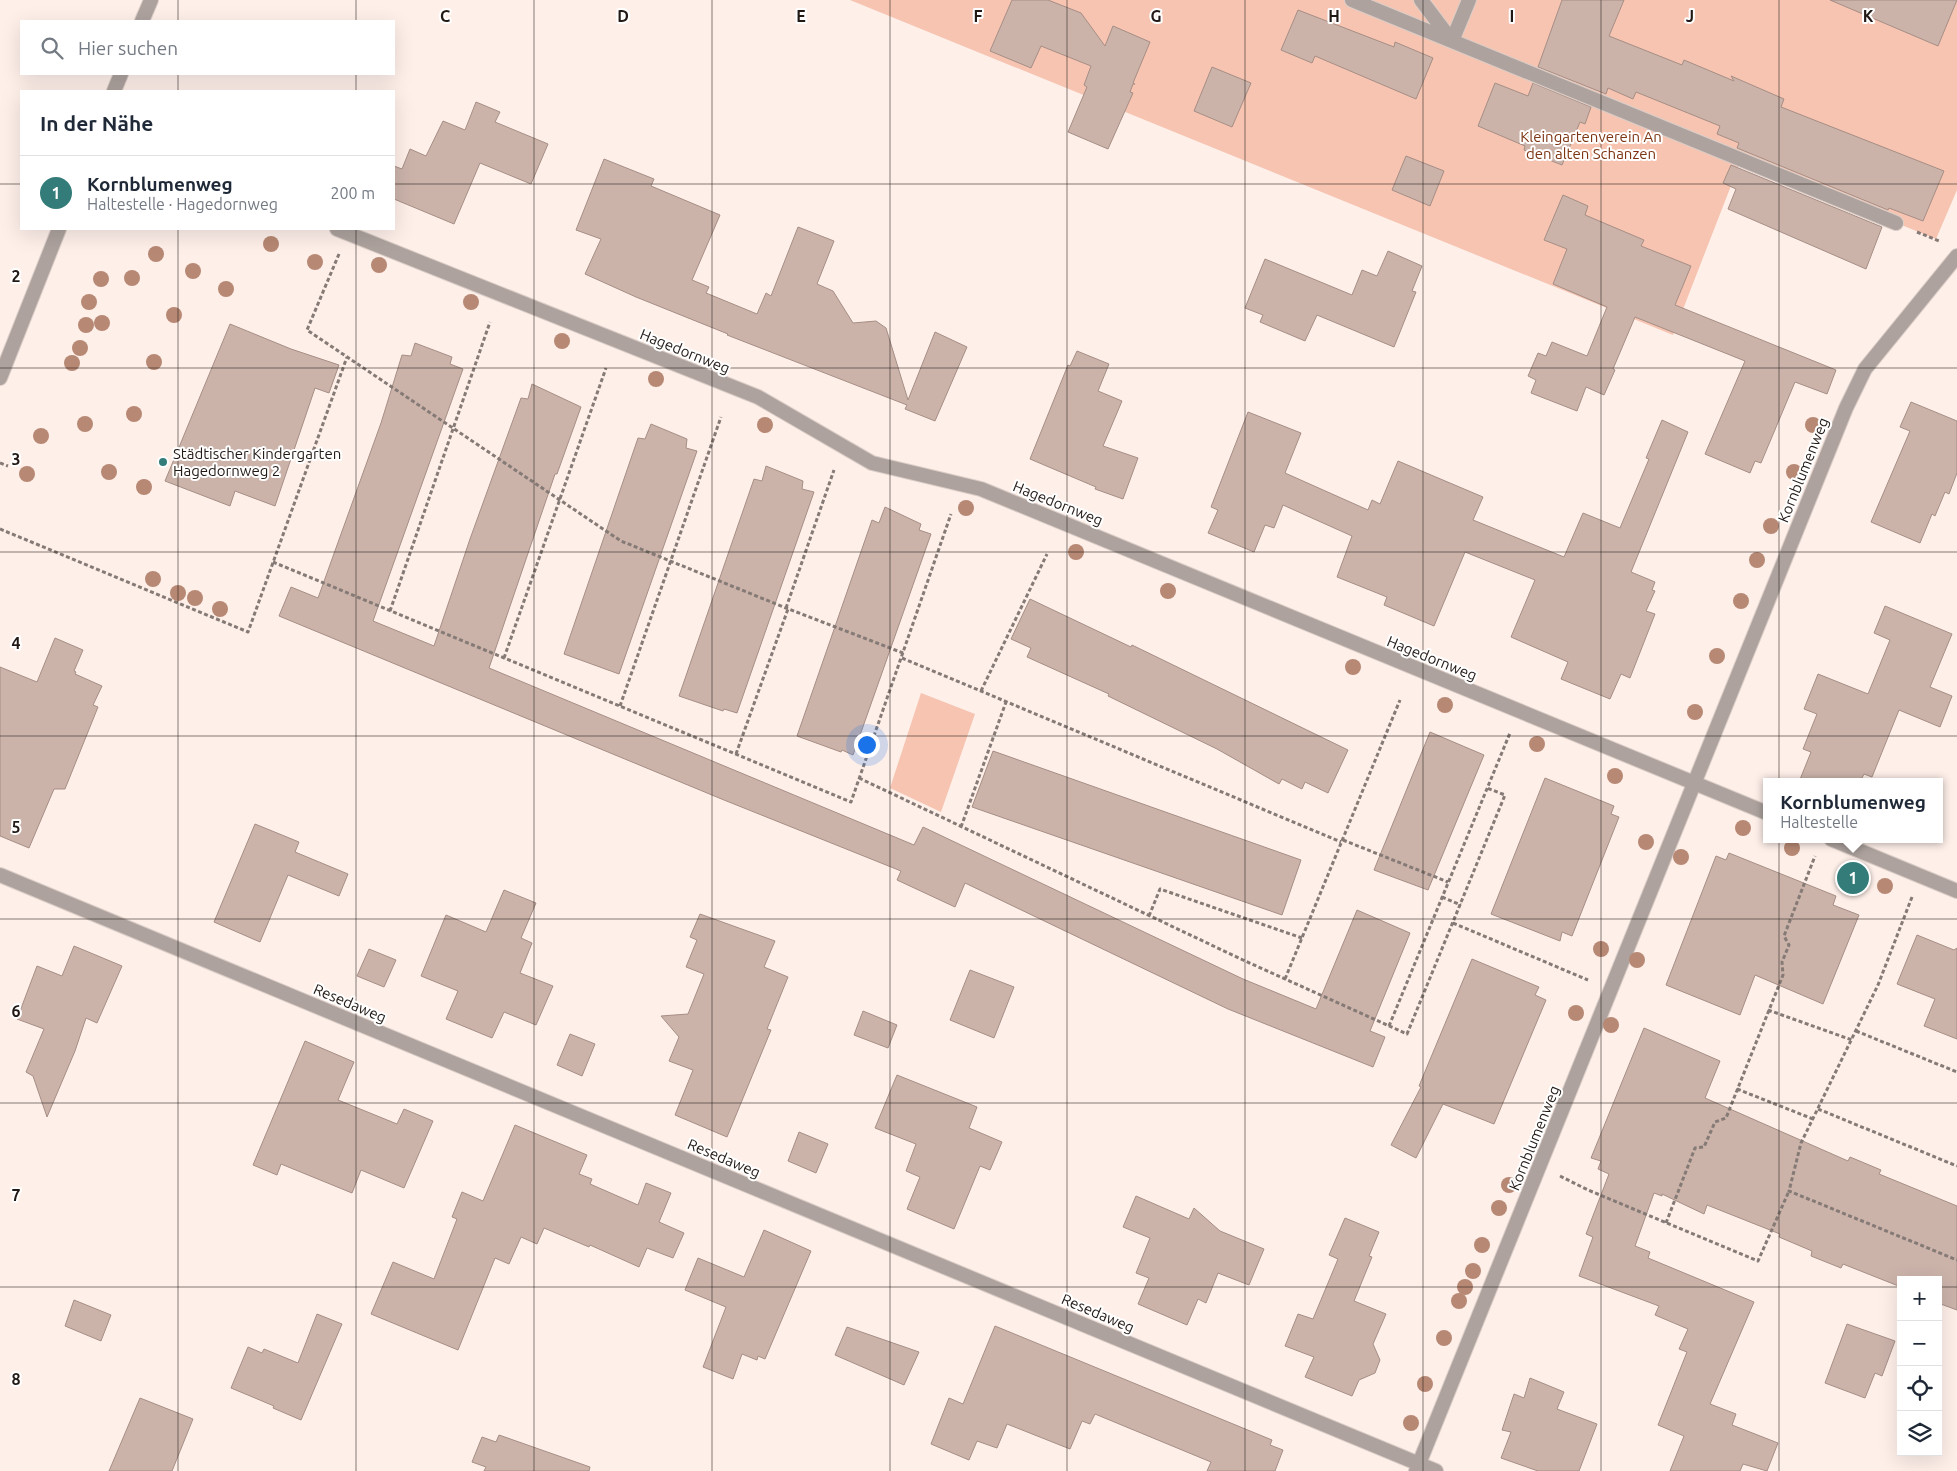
<!DOCTYPE html>
<html lang="de">
<head>
<meta charset="utf-8">
<style>
	body { margin:0; font-family:Ubuntu,sans-serif; background:#f2f2f3; color:#1f2937 }
	.controls { position:absolute; right:15px; bottom:15px; display:grid; overflow:hidden; border-radius:0px; box-shadow:0 5px 20px #0002 }
	.controls button { width:45px; height:45px; display:grid; place-items:center; padding:0; border:0; border-bottom:1px solid #e0e1e3; background:#fff; color:#1f2937; font:25px sans-serif }
	.you { position:absolute; left:866px; top:744px; width:18px; height:18px; margin:-12px; border:4px solid #fff; border-radius:50%; background:#1a73e8; box-shadow:0 0 0 8px #1a73e833 }
	.badge { display:grid; place-items:center; width:32px; height:32px; border-radius:50%; background:#337c79; color:#fff; font-size:16px; font-weight:700 }
	.pin { position:absolute; translate:-50% -50%; border:2px solid #fff; box-shadow:0 1px 5px #0006 }
	.popup { position:absolute; left:1763px; top:778px; width:180px; height:65px; box-sizing:border-box; display:grid; place-content:center; border-radius:0px; background:#fff; filter:drop-shadow(0 1px 4px #0005); font-size:16px; white-space:nowrap; color:#747a83 }
	.popup b { font-size:19px; color:#1f2937 }
	.popup::after { content:''; position:absolute; left:50%; top:100%; margin-left:-10px; border:10px solid transparent; border-top-color:#fff }
	.list { margin:0; padding:0; list-style:none }
	h2 { display:flex; justify-content:space-between; align-items:center; height:65px; margin:0; padding:0 20px; font-size:21px }
	h2 small { font-size:16px; font-weight:400; color:#747a83 }
	.list li { display:grid; grid-template-columns:32px 1fr auto; gap:15px; align-items:center; box-sizing:border-box; height:75px; padding:0 20px; border-top:1px solid #e0e1e3 }
	.list b { display:block; font-size:19px; white-space:nowrap }
	.list p { margin:0; font-size:16px; white-space:nowrap; color:#747a83 }
	.list em { font-size:16px; font-style:normal; color:#747a83 }
	.icon { flex:none; width:28px; height:28px; fill:none; stroke:currentColor; stroke-width:2; stroke-linecap:round; stroke-linejoin:round }
	.map { position:relative; flex:none; width:1957px; height:1471px; overflow:hidden }
	.search { position:absolute; background:#fff; box-shadow:0 5px 20px #0002; left:20px; top:20px; width:375px; height:55px; display:flex; align-items:center; gap:12px; box-sizing:border-box; padding:0 18px; border-radius:0px; color:#747a83; font-size:19px }
	.panel { position:absolute; background:#fff; box-shadow:0 5px 20px #0002; left:20px; top:90px; width:375px; height:140px; border-radius:0px }
	.map>svg:first-child { display:block }
</style>
</head>
<body>
<div class="map">
<svg width="1957" height="1471" viewBox="0 0 1957 1471">
	<rect width="100%" height="100%" fill="#feefe9"/>
	<path fill="#f6c4b1" d="M850,0H1957V190L1936,239L1741,160L1673,335Z
		M921,693L975,714L941,812L890,788Z"/>
	<path fill="#cbb3aa" stroke="#a68e85" d="M1012,0H1048L1081,13L1105,46L1113,26L1150,42L1133,83L1135,84H1133L1130,92L1133,93L1108,149L1068,132L1087,87L1084,85L1091,66L1041,46L1031,68L990,51Z
		M1562,0H1624L1609,36L1682,65L1684,60L1734,81L1731,76L1784,99L1781,107L1944,171L1923,221L1889,208L1888,210L1737,148L1739,143L1717,134L1720,126L1636,92L1633,99L1608,88L1606,94L1538,67Z
		M1830,0H1957L1938,46Z
		M1298,10L1394,47L1395,42L1433,58L1416,99L1315,56L1312,63L1281,50Z
		M1212,67L1251,83L1232,127L1194,111Z
		M1495,83L1528,96L1533,83L1591,107L1585,124L1580,122L1562,165L1524,150L1525,146L1478,126Z
		M476,102L500,112L495,122L548,144L531,184L480,163L454,224L394,199V166L402,169L410,149L426,156L443,121L465,130Z
		M1406,156L1444,171L1430,206L1392,190Z
		M604,159L654,179L651,186L720,215L692,280L709,287L706,293L757,314L766,293L771,296L798,227L834,241L817,284L833,291L853,323L876,321L886,328L908,400L935,332L967,347L935,421L905,409L907,405L727,335L728,334L636,297L585,274L601,239L576,230Z
		M1731,165L1882,227L1866,269L1728,209L1736,189L1723,183Z
		M1563,195L1588,206L1585,215L1644,240L1641,246L1691,266L1675,305L1836,370L1827,394L1795,382L1761,463L1755,461L1750,473L1705,454L1745,361L1635,317L1613,369L1615,370L1604,395L1586,387L1577,411L1531,393L1536,380L1528,376L1538,353L1546,356L1552,342L1587,356L1607,307L1553,284L1567,249L1544,240Z
		M1388,251L1422,266L1412,291L1416,292L1394,347L1317,315L1305,341L1260,322L1263,315L1245,308L1265,259L1352,295L1362,270L1377,276Z
		M230,324L291,349L339,365L329,393L315,388L275,506L235,491L230,506L165,481Z
		M415,343L452,357L450,364L463,369L373,621L434,646L470,539L521,398L528,399L532,384L581,407L557,474H555L489,668L914,845L923,827L1243,979L1316,1009L1357,910L1410,933L1370,1031L1385,1037L1373,1067L1228,1009L965,883L955,907L897,880L901,871L724,800L279,616L291,587L318,598L381,423L402,355L411,356Z
		M1077,351L1109,364L1098,391L1122,401L1103,446L1138,458L1123,499L1095,489L1096,487L1030,459L1068,365L1070,366Z
		M1911,402L1957,421V473L1949,494L1945,492L1935,516L1932,514L1920,543L1871,522L1910,431L1900,427Z
		M1248,412L1301,433L1285,473L1368,510L1372,500L1380,504L1398,461L1483,497L1473,520L1564,557L1583,513L1620,528L1649,459L1646,458L1662,420L1688,432L1631,572L1655,582L1652,590L1655,591L1646,611L1655,614L1630,678L1621,674L1610,699L1561,679L1568,662L1511,637L1535,580L1465,552L1434,626L1384,605L1387,597L1337,577L1352,536L1283,505L1274,528L1265,525L1254,552L1208,533L1218,510L1211,507Z
		M651,424L687,439L686,448L697,451L619,674L564,654L638,438L645,439Z
		M766,466L803,481L802,489L814,492L737,713L724,709L723,711L679,696L754,479L762,481Z
		M885,507L921,524L919,530L931,534L853,755L842,750L841,752L797,736L872,520L879,523Z
		M1030,599L1131,647L1132,645L1348,750L1328,793L1305,782L1302,789L1282,779L1279,784L1217,749L1108,696L1109,694L1027,657L1031,648L1011,639Z
		M1885,606L1952,634L1930,687L1952,696L1940,727L1899,710L1872,777L1864,774L1860,782H1799L1811,752L1803,749L1817,714L1804,709L1818,674L1868,694L1890,640L1874,633Z
		M55,638L83,650L74,671L76,672L75,674L102,686L93,705L98,707L65,789H54L29,848L0,836V667L37,682Z
		M1430,732L1484,755L1428,890L1374,870Z
		M993,751L1301,860L1282,915L972,807Z
		M1545,778L1614,806L1611,814L1619,817L1572,936L1562,932L1560,941L1491,914Z
		M255,824L299,842L295,852L348,874L339,896L288,875L260,942L214,922Z
		M1729,853L1836,896L1833,905L1859,915L1823,1004L1755,975L1740,1015L1666,985L1716,856L1726,860Z
		M504,890L536,903L521,938L532,943L520,973L553,986L536,1025L504,1012L492,1038L446,1019L458,991L421,976L446,915L486,932Z
		M700,914L775,941L764,967L788,977L767,1029L771,1030L727,1137L675,1115L693,1070L669,1061L679,1037L661,1016L688,1014L704,974L686,967L697,940L690,937Z
		M1917,935L1954,950L1957,948V1039L1924,1026L1935,999L1897,984Z
		M74,946L122,966L97,1023L86,1018L75,1051L47,1117L33,1076L26,1072L44,1029L17,1019L37,966L62,976Z
		M369,949L396,960L384,987L357,976Z
		M1472,959L1539,987L1535,995L1546,1000L1494,1124L1443,1104L1416,1158L1391,1145L1421,1087L1419,1086Z
		M970,970L1014,987L994,1038L950,1020Z
		M863,1011L897,1025L888,1048L854,1035Z
		M1644,1028L1720,1061L1705,1098L1848,1161L1850,1157L1881,1170L1879,1174L1957,1206V1310L1938,1303V1280H1901V1287L1843,1264L1841,1268L1811,1256L1812,1251L1779,1237L1780,1234L1707,1205L1704,1214L1662,1194V1196L1654,1193L1635,1246L1650,1252L1648,1258L1754,1302L1710,1404L1736,1414L1732,1425L1778,1443L1767,1471L1743,1464L1740,1471H1670L1684,1436L1658,1425L1687,1352L1679,1349L1688,1329L1655,1315L1659,1306L1579,1276L1593,1237L1586,1234L1609,1174L1598,1169L1601,1161L1591,1158Z
		M570,1034L595,1044L582,1076L557,1065Z
		M305,1041L354,1062L338,1100L397,1124L404,1109L433,1121L404,1188L361,1170L352,1193L281,1164L277,1175L253,1165Z
		M897,1075L977,1107L969,1128L1002,1142L990,1170L980,1166L954,1229L907,1209L920,1177L906,1171L916,1144L875,1128Z
		M515,1125L587,1155L579,1174L592,1179L590,1184L638,1205L646,1183L671,1193L659,1222L684,1233L673,1258L647,1248L639,1267L590,1245L589,1247L544,1228L537,1244L521,1237L509,1264L495,1258L458,1350L371,1314L393,1262L434,1279L457,1219L452,1217L462,1192L483,1201Z
		M799,1132L828,1144L816,1173L788,1161Z
		M1136,1196L1189,1219L1194,1208L1220,1231L1264,1249L1249,1285L1218,1273L1206,1303L1198,1299L1187,1325L1138,1304L1149,1278L1136,1273L1150,1238L1123,1227Z
		M1345,1218L1379,1232L1369,1256L1372,1257L1354,1301L1386,1314L1373,1344L1380,1360L1375,1373L1359,1380L1352,1396L1305,1377L1314,1357L1285,1346L1298,1314L1313,1319L1338,1259L1329,1255Z
		M764,1230L811,1251L765,1359L758,1356L757,1360L742,1354L733,1379L703,1367L726,1307L685,1290L698,1258L744,1277Z
		M74,1300L111,1315L101,1341L65,1326Z
		M317,1314L342,1324L301,1420L273,1408L274,1406L231,1388L248,1347L262,1353L264,1349L298,1363Z
		M1847,1324L1895,1341L1882,1376L1875,1373L1865,1398L1825,1383Z
		M995,1326L1272,1440L1270,1445L1283,1450L1275,1471H1207L1211,1462L1095,1414L1090,1424L1082,1421L1070,1449L1007,1424L997,1448L977,1441L969,1460L931,1444L949,1398L963,1404Z
		M847,1327L919,1352L904,1385L835,1355Z
		M1530,1378L1564,1392L1557,1409L1597,1424L1579,1471H1538L1501,1458L1511,1432L1502,1430L1514,1394L1524,1398Z
		M140,1398L193,1419L172,1471H109Z
		M499,1435L590,1467L589,1471H484L486,1467L472,1462L482,1437L496,1442Z"/>
	<g fill="none" stroke-linecap="round" stroke-linejoin="round">
		<g stroke="#dbcdc7" stroke-width="16">
			<path id="service" d="M1352,0L1896,223
				M1421,0L1452,41L1469,0"/>
		</g>
		<g stroke="#dbcdc7" stroke-width="16">
			<path id="minor" d="M142,21L151,0
				M114,91L121,74
				M337,229L758,397L872,463L981,489L1767,813
				M0,378L59,229
				M1831,839L1957,891
				M0,875L1436,1471
				M1416,1471L1846,408L1865,369L1957,256"/>
		</g>
		<path stroke="#857a75" stroke-width="3" stroke-dasharray="4 2.5" stroke-linecap="butt" d="M1917,232L1939,241
			M339,254L307,330L621,541L786,608L903,653
			M0,463L8,466
			M0,529L248,632L347,357
			M273,562L851,802L951,514
			M786,608L834,470
			M390,611L490,322
			M504,658L606,368
			M902,658L1341,842
			M981,691L1047,554
			M620,706L721,417
			M736,754L788,609
			M859,778L1243,960L1407,1034L1505,795L1487,788
			M961,827L1006,702
			M1343,840L1448,882
			M1442,897L1461,905
			M1912,897L1878,985L1801,1143L1789,1191L1957,1260
			M1149,916L1160,889L1302,938
			M1453,923L1588,980
			M1285,979L1400,700
			M1768,1010L1852,1040
			M1389,1026L1510,733
			M1856,1031L1957,1072
			M1737,1089L1813,1119
			M1818,1109L1957,1166
			M1560,1176L1588,1190L1758,1261L1789,1191
			M1666,1223L1695,1148L1704,1147L1715,1122L1726,1118L1783,975L1782,962L1789,945L1784,936L1815,856"/>
		<use href="#service" stroke="#ada29e" stroke-width="14"/>
		<use href="#minor" stroke="#ada29e" stroke-width="14"/>
	</g>
	<g fill="#b78873">
		<circle cx="271" cy="244" r="8"/>
		<circle cx="156" cy="254" r="8"/>
		<circle cx="315" cy="262" r="8"/>
		<circle cx="379" cy="265" r="8"/>
		<circle cx="193" cy="271" r="8"/>
		<circle cx="132" cy="278" r="8"/>
		<circle cx="101" cy="279" r="8"/>
		<circle cx="226" cy="289" r="8"/>
		<circle cx="89" cy="302" r="8"/>
		<circle cx="471" cy="302" r="8"/>
		<circle cx="174" cy="315" r="8"/>
		<circle cx="102" cy="323" r="8"/>
		<circle cx="86" cy="325" r="8"/>
		<circle cx="562" cy="341" r="8"/>
		<circle cx="80" cy="348" r="8"/>
		<circle cx="154" cy="362" r="8"/>
		<circle cx="72" cy="363" r="8"/>
		<circle cx="656" cy="379" r="8"/>
		<circle cx="134" cy="414" r="8"/>
		<circle cx="85" cy="424" r="8"/>
		<circle cx="765" cy="425" r="8"/>
		<circle cx="1813" cy="425" r="8"/>
		<circle cx="41" cy="436" r="8"/>
		<circle cx="109" cy="472" r="8"/>
		<circle cx="1794" cy="472" r="8"/>
		<circle cx="27" cy="474" r="8"/>
		<circle cx="144" cy="487" r="8"/>
		<circle cx="966" cy="508" r="8"/>
		<circle cx="1771" cy="526" r="8"/>
		<circle cx="1076" cy="552" r="8"/>
		<circle cx="1757" cy="560" r="8"/>
		<circle cx="153" cy="579" r="8"/>
		<circle cx="1168" cy="591" r="8"/>
		<circle cx="178" cy="593" r="8"/>
		<circle cx="195" cy="598" r="8"/>
		<circle cx="1741" cy="601" r="8"/>
		<circle cx="220" cy="609" r="8"/>
		<circle cx="1717" cy="656" r="8"/>
		<circle cx="1353" cy="667" r="8"/>
		<circle cx="1445" cy="705" r="8"/>
		<circle cx="1695" cy="712" r="8"/>
		<circle cx="1537" cy="744" r="8"/>
		<circle cx="1615" cy="776" r="8"/>
		<circle cx="1743" cy="828" r="8"/>
		<circle cx="1646" cy="842" r="8"/>
		<circle cx="1792" cy="848" r="8"/>
		<circle cx="1681" cy="857" r="8"/>
		<circle cx="1885" cy="886" r="8"/>
		<circle cx="1601" cy="949" r="8"/>
		<circle cx="1637" cy="960" r="8"/>
		<circle cx="1576" cy="1013" r="8"/>
		<circle cx="1611" cy="1025" r="8"/>
		<circle cx="1509" cy="1185" r="8"/>
		<circle cx="1499" cy="1208" r="8"/>
		<circle cx="1482" cy="1245" r="8"/>
		<circle cx="1473" cy="1271" r="8"/>
		<circle cx="1465" cy="1287" r="8"/>
		<circle cx="1459" cy="1301" r="8"/>
		<circle cx="1444" cy="1338" r="8"/>
		<circle cx="1425" cy="1384" r="8"/>
		<circle cx="1411" cy="1423" r="8"/>
	</g>
	<path fill="none" stroke="#221915" stroke-width="1" stroke-opacity="0.55" d="M178,0V21M356,0V21M534,0V1471M712,0V1471M890,0V1471M1067,0V1471M1245,0V1471M1423,0V1471M1601,0V1471M1779,0V1471M178,74V91M356,74V91M0,184H21M394,184H1957M178,229V1471M356,229V1471M0,368H1957M0,552H1957M0,736H1957M0,919H1957M0,1103H1957M0,1287H1901M1938,1287H1957"/>
	<circle fill="#337c79" stroke="#fff" stroke-width="2" cx="163" cy="462" r="5"/>
	<g text-anchor="middle" dominant-baseline="central" stroke-width="4" stroke-linejoin="round" paint-order="stroke">
		<g font-size="15" fill="#7d3412" stroke="#fff">
			<text x="1591" y="136">Kleingartenverein An<tspan x="1591" dy="17">den alten Schanzen</tspan></text>
		</g>
		<g font-size="15" fill="#221915" stroke="#fff">
			<text transform="translate(685 351) rotate(22)">Hagedornweg</text>
			<text transform="translate(1803 470) rotate(-68)">Kornblumenweg</text>
			<text transform="translate(1058 503) rotate(22)">Hagedornweg</text>
			<text transform="translate(1432 658) rotate(22)">Hagedornweg</text>
			<text transform="translate(350 1003) rotate(23)">Resedaweg</text>
			<text transform="translate(1534 1138) rotate(-68)">Kornblumenweg</text>
			<text transform="translate(724 1158) rotate(23)">Resedaweg</text>
			<text transform="translate(1098 1313) rotate(23)">Resedaweg</text>
		</g>
		<g font-size="15" fill="#221915" stroke="#fff" text-anchor="start">
			<text x="173" y="453">Städtischer Kindergarten<tspan x="173" dy="17">Hagedornweg 2</tspan></text>
		</g>
	</g>
	<g font-size="16" text-anchor="middle" font-weight="bold" fill="#221915" stroke="#fff" stroke-width="4" stroke-linejoin="round" paint-order="stroke">
		<text x="445" y="22">C</text>
		<text x="623" y="22">D</text>
		<text x="801" y="22">E</text>
		<text x="978" y="22">F</text>
		<text x="1156" y="22">G</text>
		<text x="1334" y="22">H</text>
		<text x="1512" y="22">I</text>
		<text x="1690" y="22">J</text>
		<text x="1868" y="22">K</text>
		<text x="16" y="282">2</text>
		<text x="16" y="465">3</text>
		<text x="16" y="649">4</text>
		<text x="16" y="833">5</text>
		<text x="16" y="1017">6</text>
		<text x="16" y="1201">7</text>
		<text x="16" y="1385">8</text>
	</g>
</svg>
<div class="controls">
<button>+</button>
<button>−</button>
<button><svg class="icon" aria-label="locate" viewBox="0 0 24 24"><circle cx="12" cy="12" r="6"/><path d="M12 2v4M12 18v4M2 12h4M18 12h4"/></svg></button>
<button><svg class="icon" aria-label="layers" viewBox="0 0 24 24"><path d="M12 4l9 5-9 5-9-5zM3 14l9 5 9-5"/></svg></button>
</div>
<div class="you"></div>
<div class="pin badge" style="left:1853px;top:878px">1</div>
<div class="popup"><b>Kornblumenweg</b>Haltestelle</div>
<div class="search"><svg class="icon" aria-label="search" viewBox="0 0 24 24"><circle cx="10" cy="10" r="6"/><path d="M15 15l6 6"/></svg>Hier suchen</div>
<section class="panel">
<h2>In der Nähe<small></small></h2>
<ul class="list">
<li><span class="badge">1</span><div><b>Kornblumenweg</b><p>Haltestelle · Hagedornweg</p></div><em>200 m</em></li>
</ul>
</section>
</div>
</body>
</html>
